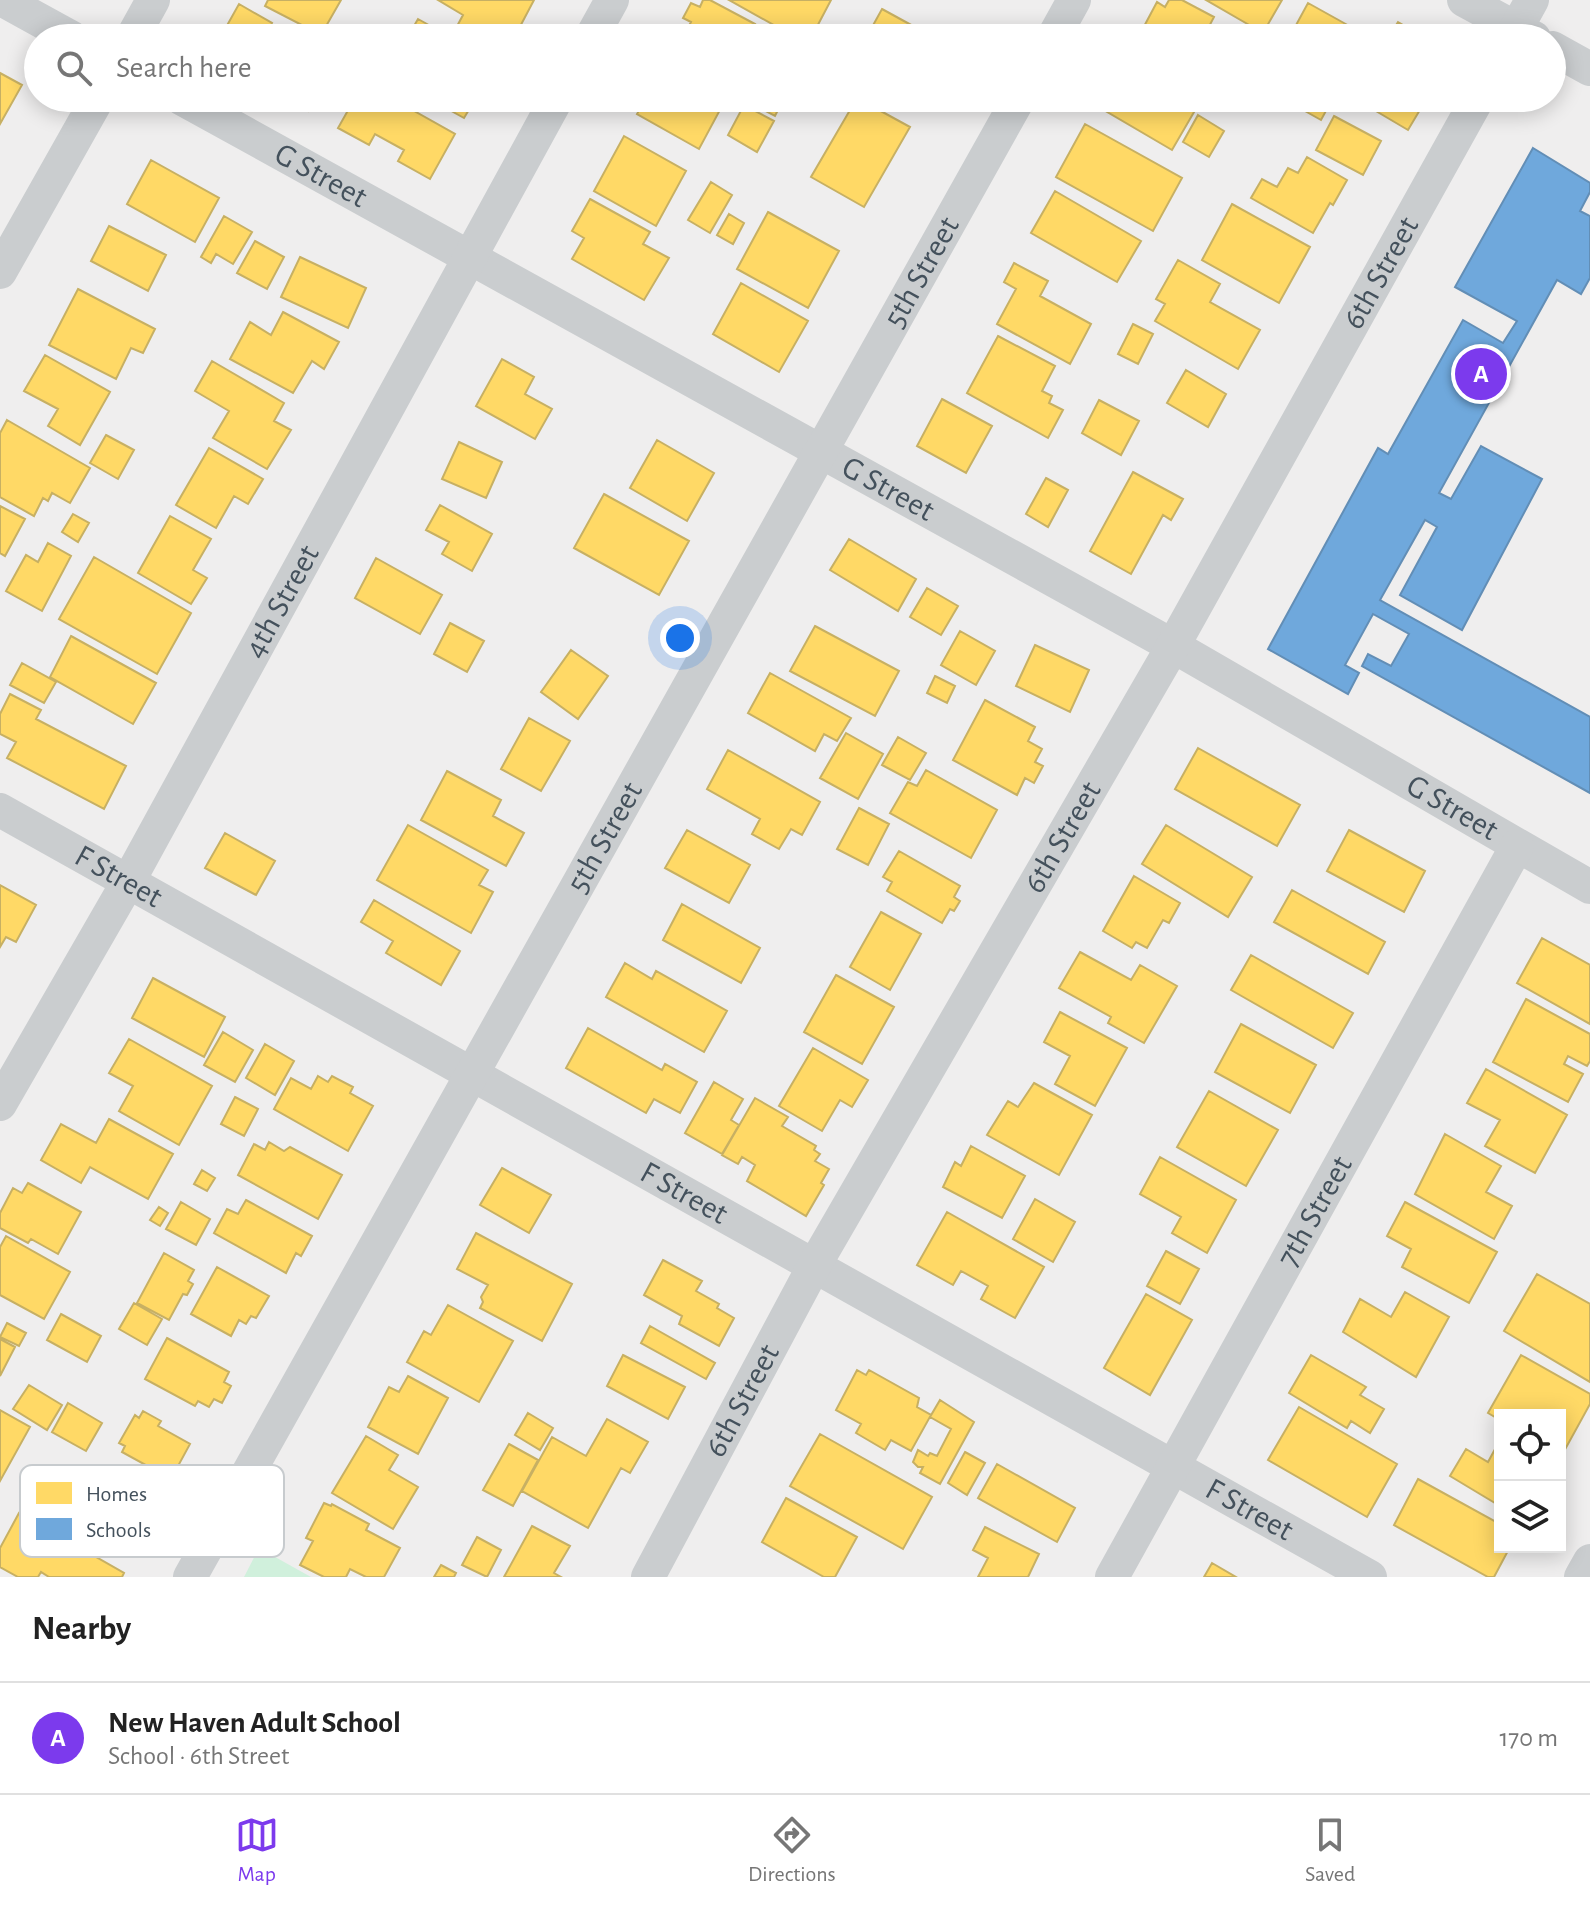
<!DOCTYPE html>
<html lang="en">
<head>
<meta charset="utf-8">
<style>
	body { margin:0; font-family:"Alegreya Sans",sans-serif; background:#f2f2f2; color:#222 }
	.controls { position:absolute; right:24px; bottom:24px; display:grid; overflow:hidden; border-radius:0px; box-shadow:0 4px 20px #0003 }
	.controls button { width:72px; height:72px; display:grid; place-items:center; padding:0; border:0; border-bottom:2px solid #e0e0e0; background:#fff; color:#222; font:40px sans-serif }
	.you { position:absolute; left:680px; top:638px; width:28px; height:28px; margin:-20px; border:6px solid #fff; border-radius:50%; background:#1a73e8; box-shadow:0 0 0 12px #1a73e833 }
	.badge { display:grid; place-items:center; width:52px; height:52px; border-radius:50%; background:#7c3aed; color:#fff; font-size:26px; font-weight:700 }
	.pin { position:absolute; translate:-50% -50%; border:4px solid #fff; box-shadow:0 2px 8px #0006 }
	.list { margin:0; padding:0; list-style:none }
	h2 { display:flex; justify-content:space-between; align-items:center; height:104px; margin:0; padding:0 32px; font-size:34px }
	h2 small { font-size:26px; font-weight:400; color:#767676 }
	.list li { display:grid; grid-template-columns:52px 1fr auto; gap:24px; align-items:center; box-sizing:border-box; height:112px; padding:0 32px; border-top:2px solid #e0e0e0 }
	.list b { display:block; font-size:30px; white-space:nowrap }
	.list p { margin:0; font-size:26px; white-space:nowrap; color:#767676 }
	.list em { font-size:26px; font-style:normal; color:#767676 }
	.icon { flex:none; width:44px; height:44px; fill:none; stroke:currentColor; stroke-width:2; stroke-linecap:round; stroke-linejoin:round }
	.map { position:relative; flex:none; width:1590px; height:1577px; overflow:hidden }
	.search { position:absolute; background:#fff; box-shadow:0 4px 20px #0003; left:24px; right:24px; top:24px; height:88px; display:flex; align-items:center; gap:20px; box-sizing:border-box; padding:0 28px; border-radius:44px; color:#767676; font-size:30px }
	.sheet { height:216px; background:#fff }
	nav { display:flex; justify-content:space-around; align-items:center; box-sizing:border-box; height:112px; border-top:2px solid #e0e0e0; background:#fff; font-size:22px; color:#767676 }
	nav a { display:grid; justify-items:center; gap:4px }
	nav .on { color:#7c3aed }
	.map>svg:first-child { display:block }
</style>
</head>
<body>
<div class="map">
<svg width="1590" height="1577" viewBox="0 0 1590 1577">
	<rect width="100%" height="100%" fill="#efeeee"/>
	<path fill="#d0f0dc" d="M259,1548L311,1577H244Z"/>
	<path fill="#ffd966" stroke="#c7b063" stroke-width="2" d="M268,0H341L321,35L265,6Z
		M438,0H534L514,38H475L456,28L463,15Z
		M703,0H710L755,24L747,38H694L685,33L691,22L683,18L691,3L700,7Z
		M729,0H831L811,38H797Z
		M1169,0H1182L1214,17L1203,38H1153L1141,32L1157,2L1165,7Z
		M1206,0H1282L1263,33Z
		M1308,3L1369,37V38H1289Z
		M239,4L272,23L266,34L273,38H220Z
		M882,9L935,38H866Z
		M418,19L452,38H407Z
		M1398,22L1425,38H1388Z
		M0,73L22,85L0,124Z
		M285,98H315L308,111Z
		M355,98H391L455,134L430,179L398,161L404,150L375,134L369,145L338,128Z
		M428,98H476L464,118Z
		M646,98H700L721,108L699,149L637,114Z
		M746,98H784L775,116L745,100Z
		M857,98L910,127L864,207L811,177Z
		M1094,98H1198L1201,100L1172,150L1092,103Z
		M1282,98H1333L1321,120Z
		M1354,98H1427L1408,130Z
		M744,105L774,121L757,152L728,135Z
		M1198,115L1224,131L1209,157L1183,142Z
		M1334,116L1381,141L1363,175L1316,150Z
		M1085,124L1182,178L1153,231L1056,177Z
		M624,136L686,171L656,226L594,191Z
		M1307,157L1347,180L1333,205L1330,203L1313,233L1251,198L1262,179L1277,187L1288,168L1298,173Z
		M151,160L219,198L195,242L127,204Z
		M711,182L732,195L710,233L688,220Z
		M1055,191L1141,241L1117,282L1031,233Z
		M590,199L650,232L643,244L669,258L644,300L572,259L584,238L572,231Z
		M1232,204L1310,247L1279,303L1202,260Z
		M768,212L839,251L808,308L737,269Z
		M729,214L744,223L733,244L717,235Z
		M224,216L252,232L233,264L216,254L211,263L201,257Z
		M109,226L166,255L148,291L91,261Z
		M255,241L284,257L267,289L237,273Z
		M300,257L366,288L348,328L281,297Z
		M1178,260L1220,284L1210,302L1260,330L1238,369L1155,321L1165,304L1156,299Z
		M1014,263L1048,281L1040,296L1091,324L1070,364L997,324L1016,289L1004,282Z
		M741,283L808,321L779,372L713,334Z
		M78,289L155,329L143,353L131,348L116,379L49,345Z
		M283,312L339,342L324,369L312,361L293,393L230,359L250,322L271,335Z
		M1133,324L1153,334L1138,364L1118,354Z
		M998,336L1055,366L1042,391L1052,396L1049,403L1063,410L1048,438L967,393Z
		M45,355L110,392L80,445L48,426L58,409L24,391Z
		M502,359L534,377L525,394L552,409L535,439L476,406Z
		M212,361L284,403L274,421L291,430L267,469L213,438L229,411L195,391Z
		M1186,370L1226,394L1208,427L1167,403Z
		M942,399L992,426L966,473L917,446Z
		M1099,400L1139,421L1121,455L1082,433Z
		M7,420L90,468L70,503L52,493L48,501L43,498L34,516L0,497V433Z
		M106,435L134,450L118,479L90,463Z
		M657,440L714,473L687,521L630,488Z
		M459,442L502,462L486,498L442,479Z
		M209,448L263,479L248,504L234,496L216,528L176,505Z
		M1133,472L1183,499L1171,520L1163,515L1131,574L1090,551Z
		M1046,478L1068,490L1048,527L1026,514Z
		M604,494L689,541L659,595L574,548Z
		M440,505L492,534L472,571L442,554L449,542L426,530Z
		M0,506L25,519L5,556L0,553Z
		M73,514L89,523L78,542L62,532Z
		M170,516L211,539L193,570L207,578L191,604L138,573Z
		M849,539L916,579L898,611L830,570Z
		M48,543L71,556L42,611L6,591L26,555L38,562Z
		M94,557L191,613L157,674L59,619Z
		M376,558L442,595L420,634L355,598Z
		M927,588L958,606L941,635L910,617Z
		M450,623L484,641L467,672L434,654Z
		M815,626L899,671L875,716L790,671Z
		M960,631L995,651L976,685L941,665Z
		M71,636L156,683L133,724L50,677Z
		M1035,645L1089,670L1070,712L1016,686Z
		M571,650L608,676L578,719L541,692Z
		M22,663L56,682L44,703L10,685Z
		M770,673L851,718L837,741L824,734L815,751L748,713Z
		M935,676L955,686L947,703L927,693Z
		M10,694L41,710L36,719L126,766L104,809L7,758L16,742L0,734V714Z
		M985,700L1035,727L1028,741L1042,749L1035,762L1043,766L1034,783L1025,778L1017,795L953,760Z
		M529,718L570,741L541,791L501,769Z
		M846,733L883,754L858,799L820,778Z
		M898,737L926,753L910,780L882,765Z
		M1198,748L1300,805L1277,846L1175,789Z
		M728,750L820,802L802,835L791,829L779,849L752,834L760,819L707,789Z
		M926,770L997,810L971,858L890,813L908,782L917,786Z
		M447,771L501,800L493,816L524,833L506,866L421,820Z
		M859,808L889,824L868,865L837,849Z
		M408,825L488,870L479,885L493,892L471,933L377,880Z
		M1166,825L1252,877L1228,917L1142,864Z
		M687,830L750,865L729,903L665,868Z
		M1349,830L1425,871L1404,912L1327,871Z
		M225,833L275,861L256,895L205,868Z
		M899,851L960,886L954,897L960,901L954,911L950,909L942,923L887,891L892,882L883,877Z
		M1134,876L1180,903L1169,923L1163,920L1147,948L1136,942L1132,948L1103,931Z
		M0,885L36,905L16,942L6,937L0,947Z
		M1292,890L1385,942L1368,974L1274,922Z
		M374,900L460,951L441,985L386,953L393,941L361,922Z
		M682,904L760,948L741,983L663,940Z
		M881,912L921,934L890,990L850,967Z
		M1542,938L1590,965V1024L1517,983Z
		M1080,952L1131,980L1140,965L1177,986L1144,1043L1108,1023L1111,1017L1059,988Z
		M1251,955L1353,1013L1333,1048L1231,990Z
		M625,963L652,979L656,971L727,1011L704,1052L606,997Z
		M836,975L894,1007L862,1064L804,1032Z
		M153,978L225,1017L204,1057L132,1018Z
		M1526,999L1590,1034V1061L1587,1066L1568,1056L1564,1064L1583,1074L1568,1102L1493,1062Z
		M1060,1012L1127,1048L1095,1106L1055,1084L1070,1056L1044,1042Z
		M1241,1024L1316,1065L1290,1113L1215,1072Z
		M588,1028L662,1070L665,1064L697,1082L680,1113L654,1099L646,1113L566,1068Z
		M223,1032L253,1050L235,1082L204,1065Z
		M129,1039L212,1086L179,1145L119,1111L133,1086L109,1073Z
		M265,1044L294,1061L275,1095L246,1078Z
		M813,1048L868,1080L852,1107L840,1100L822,1131L779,1106Z
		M1486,1069L1567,1115L1535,1173L1485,1146L1500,1120L1467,1103Z
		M318,1076L328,1082L332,1076L353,1087L350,1093L373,1106L348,1151L274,1109L291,1078L311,1089Z
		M714,1082L743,1099L731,1120L739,1125L722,1154L685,1133Z
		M1034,1083L1092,1115L1059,1175L987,1135L1008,1101L1018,1107Z
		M1209,1091L1278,1130L1246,1186L1177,1147Z
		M235,1097L258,1109L244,1136L221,1124Z
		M755,1098L788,1117L782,1126L816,1146L814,1150L820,1154L815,1161L829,1169L821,1183L824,1185L806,1216L747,1181L755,1165L742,1157L738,1164L722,1155Z
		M109,1119L173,1154L148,1199L90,1167L81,1183L41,1160L61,1124L96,1143Z
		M1445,1134L1501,1166L1486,1192L1512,1206L1494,1239L1415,1194Z
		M269,1142L284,1151L290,1147L342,1175L318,1219L238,1175L254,1144L265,1150Z
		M971,1146L1025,1176L1002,1218L943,1187L955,1162L961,1166Z
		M1160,1157L1236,1200L1207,1253L1172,1233L1181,1217L1140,1194Z
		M502,1168L551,1195L529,1233L480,1205Z
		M202,1170L215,1178L207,1191L194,1184Z
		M28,1183L81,1212L58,1254L31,1239L28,1243L0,1228V1213L13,1188L22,1193Z
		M1035,1199L1075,1222L1053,1262L1013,1239Z
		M246,1200L312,1236L301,1256L296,1253L286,1273L214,1233L227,1209L238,1214Z
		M181,1202L210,1219L196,1245L166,1229Z
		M1405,1202L1497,1252L1469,1303L1402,1267L1411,1249L1387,1236Z
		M159,1207L168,1213L160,1226L150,1220Z
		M947,1212L1044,1267L1015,1318L981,1299L988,1286L961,1271L953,1285L917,1265Z
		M476,1233L572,1284L542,1341L480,1308L483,1302L481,1297L488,1285L457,1269Z
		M6,1236L70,1272L44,1319L0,1295V1247Z
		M1166,1251L1199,1269L1180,1304L1147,1286Z
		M164,1253L194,1270L188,1281L193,1284L187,1295L183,1294L169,1320L137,1303Z
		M663,1260L702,1281L696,1291L719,1304L717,1308L734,1318L719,1346L679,1324L682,1316L644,1295Z
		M217,1267L269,1296L256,1318L251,1316L246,1324L239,1320L231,1336L191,1314Z
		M1537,1274L1590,1304V1382L1504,1331Z
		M1405,1292L1449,1317L1416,1377L1343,1332L1360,1299L1391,1317Z
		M1146,1294L1192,1320L1150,1395L1104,1368Z
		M134,1303L162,1319L147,1345L119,1329Z
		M448,1305L513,1341L479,1402L407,1362L424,1331L431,1335Z
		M61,1314L101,1336L87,1362L47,1340Z
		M7,1323L26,1333L19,1346L0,1337Z
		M650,1326L715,1363L706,1379L641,1343Z
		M167,1338L229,1372L224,1382L231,1386L222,1403L214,1399L209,1407L198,1401L195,1406L145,1379Z
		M0,1339L15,1347L0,1376Z
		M623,1355L685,1387L668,1419L607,1386Z
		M1311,1355L1366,1387L1360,1395L1384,1409L1370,1433L1351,1421L1347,1428L1289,1393Z
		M1521,1355L1590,1394V1404L1562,1455L1560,1415H1500V1420L1488,1413Z
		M857,1370L866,1375L869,1370L919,1398L917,1407L931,1415L911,1451L891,1440L885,1450L856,1433L861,1424L836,1410Z
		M408,1376L448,1398L418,1454L368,1427L389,1387L399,1392Z
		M29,1385L62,1405L47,1430L13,1409Z
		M940,1400L974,1422L940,1484L920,1473L923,1467H918L913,1462L918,1450L928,1456L930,1453L937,1456L951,1429L930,1417Z
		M68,1403L102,1423L86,1451L52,1432Z
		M1299,1407L1397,1464L1367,1517L1268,1460Z
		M0,1410L30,1427L0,1481Z
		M143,1411L161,1421L158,1426L190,1444L171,1479L122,1452L125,1446L119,1443L135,1415L139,1418Z
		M528,1413L553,1428L540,1450L515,1435Z
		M607,1419L648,1442L630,1473L621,1468L588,1528L522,1491L552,1437L586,1456Z
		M820,1434L932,1497L903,1549L790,1486Z
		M366,1436L398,1455L389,1470L418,1487L393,1529L332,1493Z
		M1500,1440V1506L1450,1476L1466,1449L1488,1462Z
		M509,1444L538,1460L513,1506L483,1490Z
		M965,1452L985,1463L967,1495L948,1483Z
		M997,1464L1075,1508L1057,1542L978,1498Z
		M1418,1479L1500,1524V1547H1510L1494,1577H1488L1394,1525Z
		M786,1498L857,1537L835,1577H824L762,1542Z
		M324,1503L331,1506L332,1504L369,1524L366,1530L400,1548L384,1577H366L350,1569L346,1577H324L300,1565L313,1541L306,1538Z
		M19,1513L124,1573L122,1577H49L41,1572L38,1577H18L0,1567V1548Z
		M532,1526L570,1546L554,1573L561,1577H504Z
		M985,1527L1039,1554L1028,1577H978L988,1558L973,1550Z
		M477,1537L501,1550L487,1577L462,1565Z
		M1212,1563L1236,1577H1204Z
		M441,1565L456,1573L454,1577H434Z"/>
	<path fill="#6fa8dc" stroke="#628eb6" stroke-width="2" d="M1533,148L1590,183V192L1580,211L1590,216V278L1581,294L1557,280L1439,493L1451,499L1481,446L1542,479L1462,630L1400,595L1437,527L1425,520L1380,600L1590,717V793L1362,666L1368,654L1391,666L1409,634L1373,614L1345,665L1359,673L1348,694L1268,649L1378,448L1388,454L1463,320L1503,343L1517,321L1455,287Z"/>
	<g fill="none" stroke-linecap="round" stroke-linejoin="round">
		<g stroke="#cacdcf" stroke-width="34">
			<path d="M3,0L72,38"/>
			<path d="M1464,0L1534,38"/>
			<path d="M132,38L153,0"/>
			<path d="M591,38L612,0"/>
			<path d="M1053,38L1074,0"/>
			<path d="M1511,38L1532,0"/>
			<path d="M1552,48L1590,69"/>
			<path id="s1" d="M181,98L1173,646L1590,887"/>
			<path d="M0,272L98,98"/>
			<path id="s2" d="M0,810L1370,1577"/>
			<path id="s3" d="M0,1104L128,882L557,98"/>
			<path id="s4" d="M190,1577L1019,98"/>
			<path id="s5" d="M648,1577L814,1266L1173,646L1478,98"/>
			<path id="s6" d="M1112,1577L1517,846"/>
			<path d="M1581,1577L1590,1561"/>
		</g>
	</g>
	<g text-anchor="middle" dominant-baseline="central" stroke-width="8" stroke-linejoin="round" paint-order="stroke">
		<g font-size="32" fill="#44515c" stroke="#fff">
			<text stroke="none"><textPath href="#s1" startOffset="160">G Street</textPath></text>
			<text stroke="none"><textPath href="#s4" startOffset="1496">5th Street</textPath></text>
			<text stroke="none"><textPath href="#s5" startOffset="1496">6th Street</textPath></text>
			<text stroke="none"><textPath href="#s1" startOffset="808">G Street</textPath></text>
			<text stroke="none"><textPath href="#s3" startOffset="576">4th Street</textPath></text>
			<text stroke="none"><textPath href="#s1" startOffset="1456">G Street</textPath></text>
			<text stroke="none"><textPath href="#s4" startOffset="848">5th Street</textPath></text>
			<text stroke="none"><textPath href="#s5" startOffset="848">6th Street</textPath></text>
			<text stroke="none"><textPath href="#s2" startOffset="136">F Street</textPath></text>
			<text stroke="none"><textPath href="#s2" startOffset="784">F Street</textPath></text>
			<text stroke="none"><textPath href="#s6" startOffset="418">7th Street</textPath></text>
			<text stroke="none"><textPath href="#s5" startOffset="200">6th Street</textPath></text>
			<text stroke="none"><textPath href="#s2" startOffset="1432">F Street</textPath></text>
		</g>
	</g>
	<rect x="20" y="1465" width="264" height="92" rx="12" fill="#fff" stroke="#c7cbce" stroke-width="2"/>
	<rect x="36" y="1482" width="36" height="22" fill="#ffd966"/>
	<rect x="36" y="1518" width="36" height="22" fill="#6fa8dc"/>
	<g font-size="22" fill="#44515c">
		<text x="86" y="1501">Homes</text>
		<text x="86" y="1537">Schools</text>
	</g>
</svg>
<div class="controls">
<button><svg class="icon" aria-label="locate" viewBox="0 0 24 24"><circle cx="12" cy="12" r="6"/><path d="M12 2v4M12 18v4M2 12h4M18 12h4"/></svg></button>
<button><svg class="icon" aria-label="layers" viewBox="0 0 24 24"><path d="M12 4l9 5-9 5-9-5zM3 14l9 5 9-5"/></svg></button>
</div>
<div class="you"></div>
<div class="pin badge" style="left:1481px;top:374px">A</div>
<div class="search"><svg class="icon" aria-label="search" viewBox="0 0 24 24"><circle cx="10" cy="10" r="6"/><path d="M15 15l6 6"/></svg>Search here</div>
</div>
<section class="sheet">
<h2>Nearby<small></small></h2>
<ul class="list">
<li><span class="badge">A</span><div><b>New Haven Adult School</b><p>School · 6th Street</p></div><em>170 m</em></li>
</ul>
</section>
<nav>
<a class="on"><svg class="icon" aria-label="map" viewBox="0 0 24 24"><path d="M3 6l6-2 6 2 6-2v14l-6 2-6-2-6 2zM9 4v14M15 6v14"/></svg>Map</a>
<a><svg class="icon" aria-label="directions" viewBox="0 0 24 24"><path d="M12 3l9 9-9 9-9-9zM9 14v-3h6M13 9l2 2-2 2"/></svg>Directions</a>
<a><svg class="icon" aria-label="saved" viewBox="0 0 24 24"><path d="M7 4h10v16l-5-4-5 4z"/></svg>Saved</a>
</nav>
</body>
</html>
